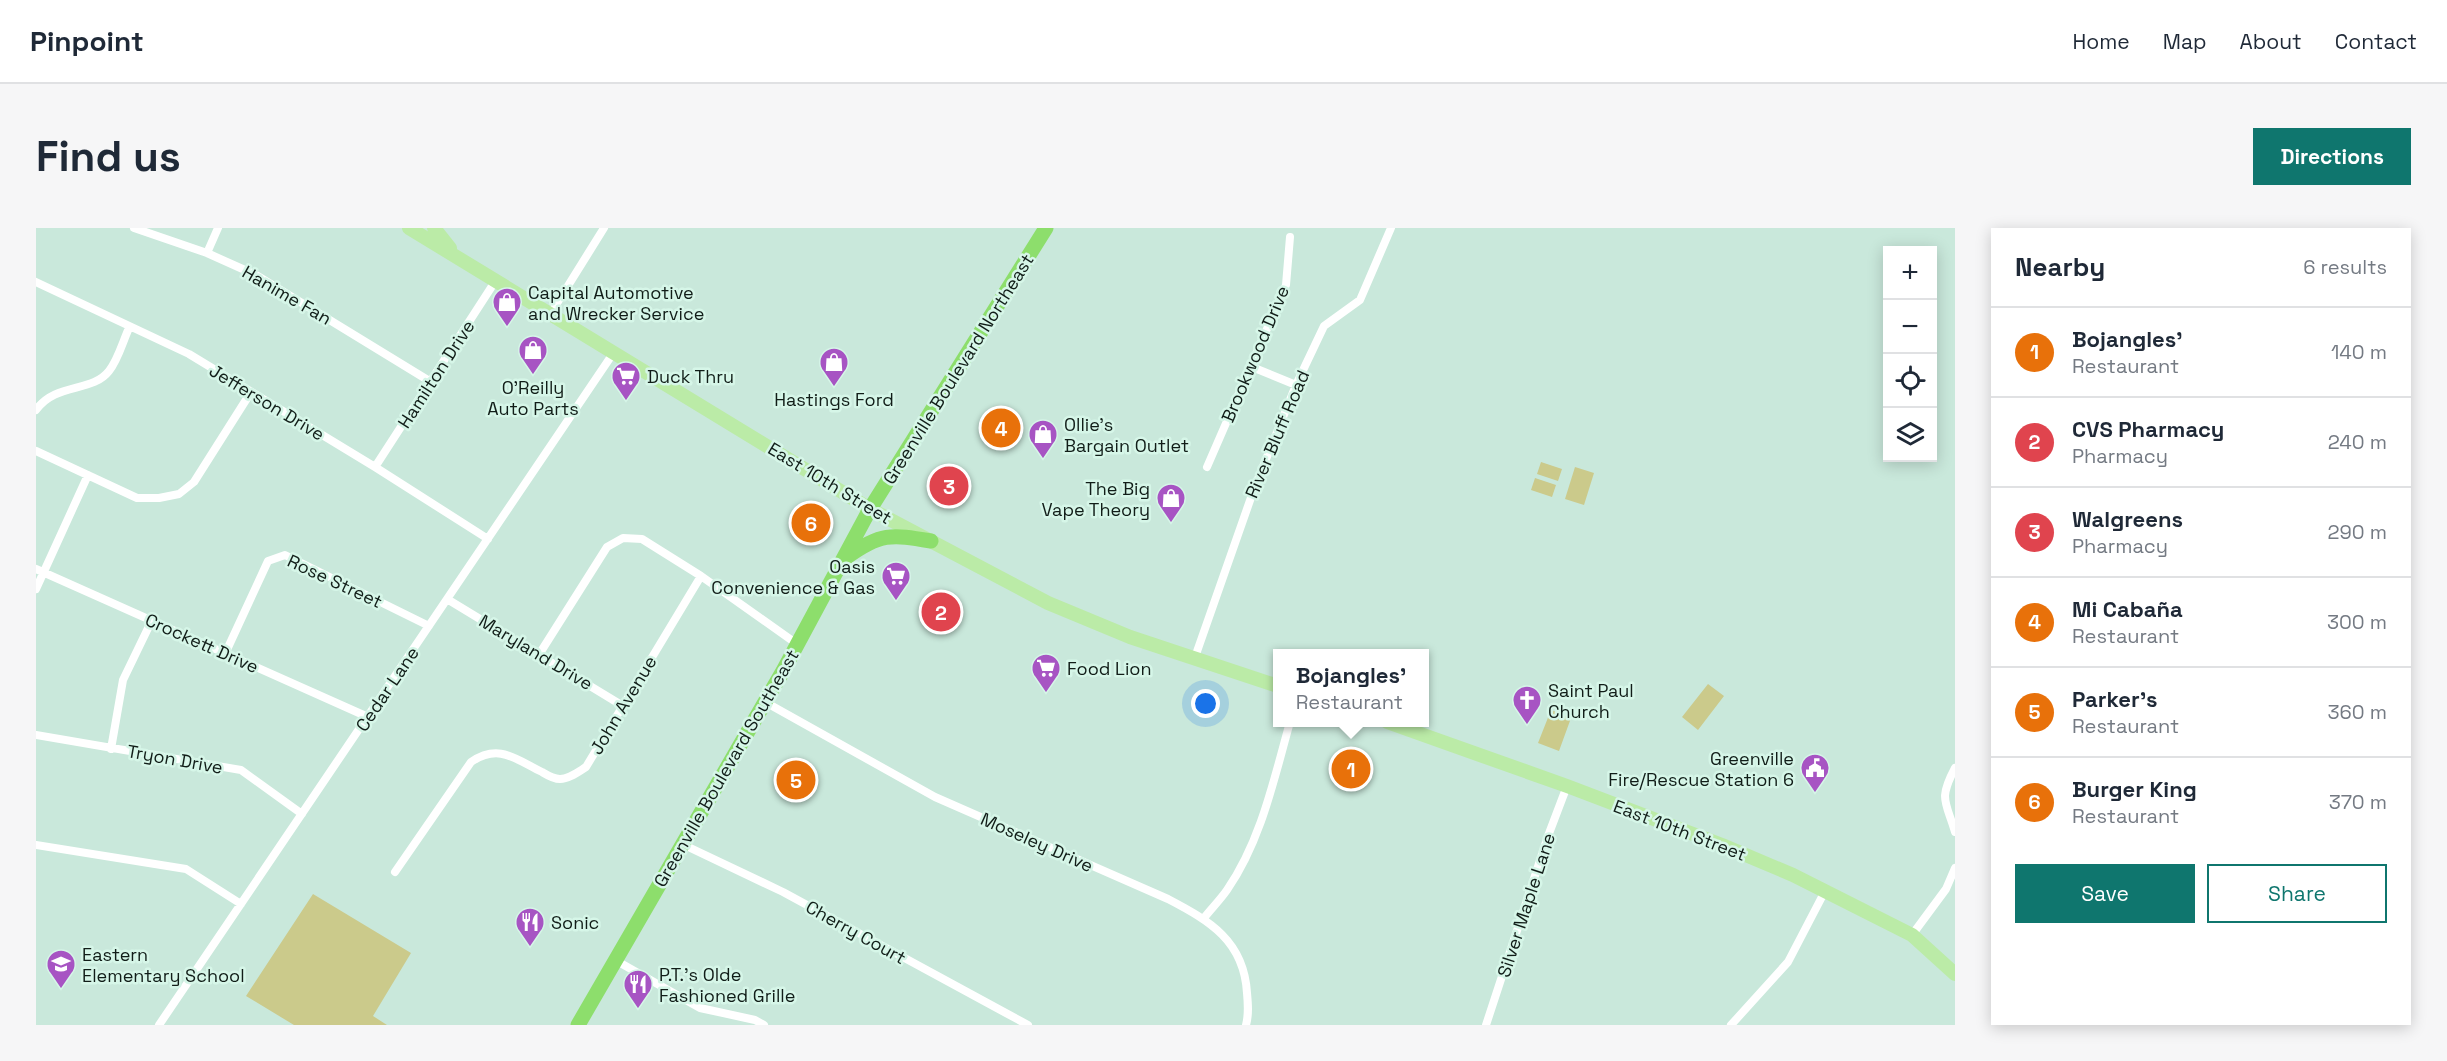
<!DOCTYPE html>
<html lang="en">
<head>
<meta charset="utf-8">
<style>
	body { margin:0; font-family:"Space Grotesk",sans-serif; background:#f6f6f7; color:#1f2937 }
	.controls { position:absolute; right:18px; top:18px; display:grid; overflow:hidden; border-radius:0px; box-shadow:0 3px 15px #0003 }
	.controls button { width:54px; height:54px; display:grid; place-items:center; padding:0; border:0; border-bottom:2px solid #e0e1e3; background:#fff; color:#1f2937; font:30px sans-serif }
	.you { position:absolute; left:1170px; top:476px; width:21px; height:21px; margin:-15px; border:4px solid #fff; border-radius:50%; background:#1a73e8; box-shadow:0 0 0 9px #1a73e833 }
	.badge { display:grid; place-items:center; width:39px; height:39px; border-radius:50%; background:#0f766e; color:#fff; font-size:20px; font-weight:700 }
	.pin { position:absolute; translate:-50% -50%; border:3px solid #fff; box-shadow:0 2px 6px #0006 }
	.popup { position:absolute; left:1237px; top:421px; width:156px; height:78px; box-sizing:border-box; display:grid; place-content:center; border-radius:0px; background:#fff; filter:drop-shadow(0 2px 4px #0005); font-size:20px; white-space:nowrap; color:#747a83 }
	.popup b { font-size:22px; color:#1f2937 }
	.popup::after { content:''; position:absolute; left:50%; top:100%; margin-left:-12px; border:12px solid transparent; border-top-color:#fff }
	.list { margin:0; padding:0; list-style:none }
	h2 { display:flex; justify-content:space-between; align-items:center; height:78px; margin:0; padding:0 24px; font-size:26px }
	h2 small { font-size:20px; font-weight:400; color:#747a83 }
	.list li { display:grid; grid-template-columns:39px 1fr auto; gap:18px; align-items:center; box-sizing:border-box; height:90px; padding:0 24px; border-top:2px solid #e0e1e3 }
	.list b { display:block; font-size:22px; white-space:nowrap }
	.list p { margin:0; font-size:20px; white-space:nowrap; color:#747a83 }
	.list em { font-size:20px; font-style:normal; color:#747a83 }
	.actions { display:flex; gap:12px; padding:18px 24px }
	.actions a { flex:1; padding:14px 0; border:2px solid #0f766e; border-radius:0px; text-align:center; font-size:21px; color:#0f766e }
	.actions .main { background:#0f766e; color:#fff }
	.icon { flex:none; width:33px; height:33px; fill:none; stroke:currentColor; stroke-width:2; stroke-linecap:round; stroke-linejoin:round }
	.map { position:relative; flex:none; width:1919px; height:797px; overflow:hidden; border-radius:0px }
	header { display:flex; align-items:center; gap:36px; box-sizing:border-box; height:84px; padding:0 30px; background:#fff; border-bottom:2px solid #e0e1e3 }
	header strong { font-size:28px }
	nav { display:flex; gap:33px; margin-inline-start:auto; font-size:21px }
	.intro { display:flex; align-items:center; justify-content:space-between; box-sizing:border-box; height:144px; padding:0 36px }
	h1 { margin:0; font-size:42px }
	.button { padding:15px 27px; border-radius:0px; background:#0f766e; color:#fff; font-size:21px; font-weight:700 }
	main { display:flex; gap:36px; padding:0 36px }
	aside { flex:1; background:#fff; border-radius:0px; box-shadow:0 3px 15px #0003 }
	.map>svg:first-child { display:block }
</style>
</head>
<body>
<header>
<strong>Pinpoint</strong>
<nav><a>Home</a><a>Map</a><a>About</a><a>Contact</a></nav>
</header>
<div class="intro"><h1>Find us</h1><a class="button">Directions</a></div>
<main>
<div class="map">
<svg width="1919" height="797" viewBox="0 0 1919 797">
	<rect width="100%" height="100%" fill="#c9e8db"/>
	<path fill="#cbca8b" d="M1505,234L1526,241L1522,253L1501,246Z
		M1539,239L1558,245L1548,277L1529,271Z
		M1499,250L1520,257L1516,269L1495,262Z
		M1672,456L1688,468L1662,502L1646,489Z
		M1515,482L1535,490L1523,523L1502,515Z
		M277,666L375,725L337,788L351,797H258L210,768Z"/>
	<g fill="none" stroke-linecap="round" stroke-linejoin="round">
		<path stroke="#fff" stroke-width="8" d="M98,0L171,25L220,47L395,154
			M171,25L182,0
			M0,54L153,126L339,239L452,311
			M515,85L568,0
			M1216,139L1260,157
			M0,182C20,154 56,165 73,143C82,132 87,113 93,100
			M0,223L101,270H123L143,266L158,254L215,164
			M339,239L460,52
			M1171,239L1250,57L1254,9
			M0,341L332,489
			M0,361L52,247
			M411,371L587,478
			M504,425L571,319L587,310L606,311L665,348L761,416
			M189,426L232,333L249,327L393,398
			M1158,432L1218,261L1260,157L1288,98L1324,72L1355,0
			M729,474L899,569L1132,671C1174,693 1208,713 1211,765C1212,776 1213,786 1210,797
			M0,507L205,542L266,586
			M75,521L87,452L116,392
			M1919,540C1902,572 1910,573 1919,604
			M646,616L747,664L992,797
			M0,617L150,641L205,676
			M359,644L435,534C463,515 479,531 506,544C511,547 517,551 524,551C533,551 542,544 550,539L665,348
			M1168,690C1175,681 1184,672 1191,662C1225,613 1238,551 1254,494
			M1876,707L1910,661L1919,640
			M579,732L664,780L719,792L728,797
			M123,797L578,124
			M1450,797L1512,608L1531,558
			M1695,797L1752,734L1789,663"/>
		<path stroke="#bbeba7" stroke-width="14" d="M373,0L834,281L1012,375L1094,409L1242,458
			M398,0L414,20
			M1351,494L1531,558L1686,617L1757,647L1876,707L1919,746"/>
		<path stroke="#8dde6c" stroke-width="15" d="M811,329C844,305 855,306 895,313
			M542,797L747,443L834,281L1010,0"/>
	</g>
	<defs>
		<g id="shop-pin" transform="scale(1.5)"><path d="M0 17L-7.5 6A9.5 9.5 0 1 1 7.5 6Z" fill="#a754c3" stroke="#d6f6e8"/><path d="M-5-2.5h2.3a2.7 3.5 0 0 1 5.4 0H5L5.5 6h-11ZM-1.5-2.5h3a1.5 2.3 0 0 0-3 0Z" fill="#fff"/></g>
		<g id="supermarket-pin" transform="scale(1.5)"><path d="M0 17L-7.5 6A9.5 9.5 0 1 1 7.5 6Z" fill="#a754c3" stroke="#d6f6e8"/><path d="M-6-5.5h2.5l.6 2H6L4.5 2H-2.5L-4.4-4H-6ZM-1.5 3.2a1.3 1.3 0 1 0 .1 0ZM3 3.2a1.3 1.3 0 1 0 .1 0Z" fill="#fff"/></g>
		<g id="church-pin" transform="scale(1.5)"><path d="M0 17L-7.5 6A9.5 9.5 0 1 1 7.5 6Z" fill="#a754c3" stroke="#d6f6e8"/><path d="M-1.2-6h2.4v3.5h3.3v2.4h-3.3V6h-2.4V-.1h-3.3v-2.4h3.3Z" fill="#fff"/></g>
		<g id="civic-pin" transform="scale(1.5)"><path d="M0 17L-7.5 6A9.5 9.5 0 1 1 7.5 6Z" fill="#a754c3" stroke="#d6f6e8"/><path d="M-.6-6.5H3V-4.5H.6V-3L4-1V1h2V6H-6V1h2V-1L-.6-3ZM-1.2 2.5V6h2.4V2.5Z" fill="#fff"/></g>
		<g id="restaurant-pin" transform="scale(1.5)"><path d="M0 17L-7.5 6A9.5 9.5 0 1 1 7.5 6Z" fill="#a754c3" stroke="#d6f6e8"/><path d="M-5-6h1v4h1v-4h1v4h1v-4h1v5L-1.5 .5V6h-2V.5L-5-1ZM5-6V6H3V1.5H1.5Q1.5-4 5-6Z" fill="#fff"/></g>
		<g id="school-pin" transform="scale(1.5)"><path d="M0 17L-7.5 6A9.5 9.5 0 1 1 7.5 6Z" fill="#a754c3" stroke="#d6f6e8"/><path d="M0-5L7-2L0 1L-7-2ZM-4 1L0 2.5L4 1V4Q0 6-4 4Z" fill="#fff"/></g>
	</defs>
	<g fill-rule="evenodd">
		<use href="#shop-pin" x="471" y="74"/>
		<use href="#shop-pin" x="497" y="122"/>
		<use href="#shop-pin" x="798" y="134"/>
		<use href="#supermarket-pin" x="590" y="148"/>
		<use href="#shop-pin" x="1007" y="206"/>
		<use href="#shop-pin" x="1135" y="270"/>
		<use href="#supermarket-pin" x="860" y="348"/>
		<use href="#supermarket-pin" x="1010" y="440"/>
		<use href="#church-pin" x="1491" y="472"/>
		<use href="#civic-pin" x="1779" y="540"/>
		<use href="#restaurant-pin" x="494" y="694"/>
		<use href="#school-pin" x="25" y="736"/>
		<use href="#restaurant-pin" x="602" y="756"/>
	</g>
	<g text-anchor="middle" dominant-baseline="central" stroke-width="5" stroke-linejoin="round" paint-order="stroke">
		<g font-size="18" fill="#111d18" stroke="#d6f6e8" text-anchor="start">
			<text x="492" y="64">Capital Automotive<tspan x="492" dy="21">and Wrecker Service</tspan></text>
			<text x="611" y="148">Duck Thru</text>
			<text x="497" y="159" text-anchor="middle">O'Reilly<tspan x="497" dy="21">Auto Parts</tspan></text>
			<text x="798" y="171" text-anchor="middle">Hastings Ford</text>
			<text x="1028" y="196">Ollie's<tspan x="1028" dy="21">Bargain Outlet</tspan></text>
			<text x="1114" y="260" text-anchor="end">The Big<tspan x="1114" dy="21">Vape Theory</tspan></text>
			<text x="839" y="338" text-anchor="end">Oasis<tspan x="839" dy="21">Convenience &amp; Gas</tspan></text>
			<text x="1031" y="440">Food Lion</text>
			<text x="1512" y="462">Saint Paul<tspan x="1512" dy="21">Church</tspan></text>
			<text x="1758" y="530" text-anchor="end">Greenville<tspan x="1758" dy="21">Fire/Rescue Station 6</tspan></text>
			<text x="515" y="694">Sonic</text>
			<text x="46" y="726">Eastern<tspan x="46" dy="21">Elementary School</tspan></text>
			<text x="623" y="746">P.T.’s Olde<tspan x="623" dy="21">Fashioned Grille</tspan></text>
		</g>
		<g font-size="18" fill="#111d18" stroke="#d6f6e8">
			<text transform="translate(251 67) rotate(30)">Hanime Fan</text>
			<text transform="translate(1219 126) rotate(-67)">Brookwood Drive</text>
			<text transform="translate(922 141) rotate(-58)">Greenville Boulevard Northeast</text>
			<text transform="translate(400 146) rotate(-57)">Hamilton Drive</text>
			<text transform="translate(231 174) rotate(31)">Jefferson Drive</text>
			<text transform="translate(1241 206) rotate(-67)">River Bluff Road</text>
			<text transform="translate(794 255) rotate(31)">East 10th Street</text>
			<text transform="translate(299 353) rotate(25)">Rose Street</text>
			<text transform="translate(166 415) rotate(24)">Crockett Drive</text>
			<text transform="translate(500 424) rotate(31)">Maryland Drive</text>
			<text transform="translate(351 461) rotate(-56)">Cedar Lane</text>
			<text transform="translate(587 477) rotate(-59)">John Avenue</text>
			<text transform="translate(139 531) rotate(10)">Tryon Drive</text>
			<text transform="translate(690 540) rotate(-60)">Greenville Boulevard Southeast</text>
			<text transform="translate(1644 602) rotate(21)">East 10th Street</text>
			<text transform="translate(1001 614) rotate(24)">Moseley Drive</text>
			<text transform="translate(1490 677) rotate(-72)">Silver Maple Lane</text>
			<text transform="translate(820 704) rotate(29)">Cherry Court</text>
		</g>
	</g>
</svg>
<div class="controls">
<button>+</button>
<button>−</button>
<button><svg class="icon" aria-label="locate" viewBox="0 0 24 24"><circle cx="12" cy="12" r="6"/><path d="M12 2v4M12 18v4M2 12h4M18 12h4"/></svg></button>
<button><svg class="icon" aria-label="layers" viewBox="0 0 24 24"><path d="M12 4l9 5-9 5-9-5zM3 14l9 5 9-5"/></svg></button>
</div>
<div class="you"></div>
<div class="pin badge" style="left:1315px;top:541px;background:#e8710a">1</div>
<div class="popup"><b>Bojangles'</b>Restaurant</div>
<div class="pin badge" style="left:905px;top:384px;background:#e0444e">2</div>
<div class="pin badge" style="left:913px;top:258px;background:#e0444e">3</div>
<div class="pin badge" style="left:965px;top:200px;background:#e8710a">4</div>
<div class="pin badge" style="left:760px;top:552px;background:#e8710a">5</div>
<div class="pin badge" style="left:775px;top:295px;background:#e8710a">6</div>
</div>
<aside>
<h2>Nearby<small>6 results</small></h2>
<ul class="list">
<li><span class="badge" style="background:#e8710a">1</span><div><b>Bojangles'</b><p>Restaurant</p></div><em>140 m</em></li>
<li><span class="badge" style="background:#e0444e">2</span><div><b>CVS Pharmacy</b><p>Pharmacy</p></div><em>240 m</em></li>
<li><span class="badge" style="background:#e0444e">3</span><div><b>Walgreens</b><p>Pharmacy</p></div><em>290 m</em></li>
<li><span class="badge" style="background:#e8710a">4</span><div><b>Mi Cabaña</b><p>Restaurant</p></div><em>300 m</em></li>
<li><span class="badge" style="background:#e8710a">5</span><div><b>Parker's</b><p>Restaurant</p></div><em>360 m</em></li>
<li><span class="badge" style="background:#e8710a">6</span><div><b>Burger King</b><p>Restaurant</p></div><em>370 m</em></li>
</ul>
<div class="actions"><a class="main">Save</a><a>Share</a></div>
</aside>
</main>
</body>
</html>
